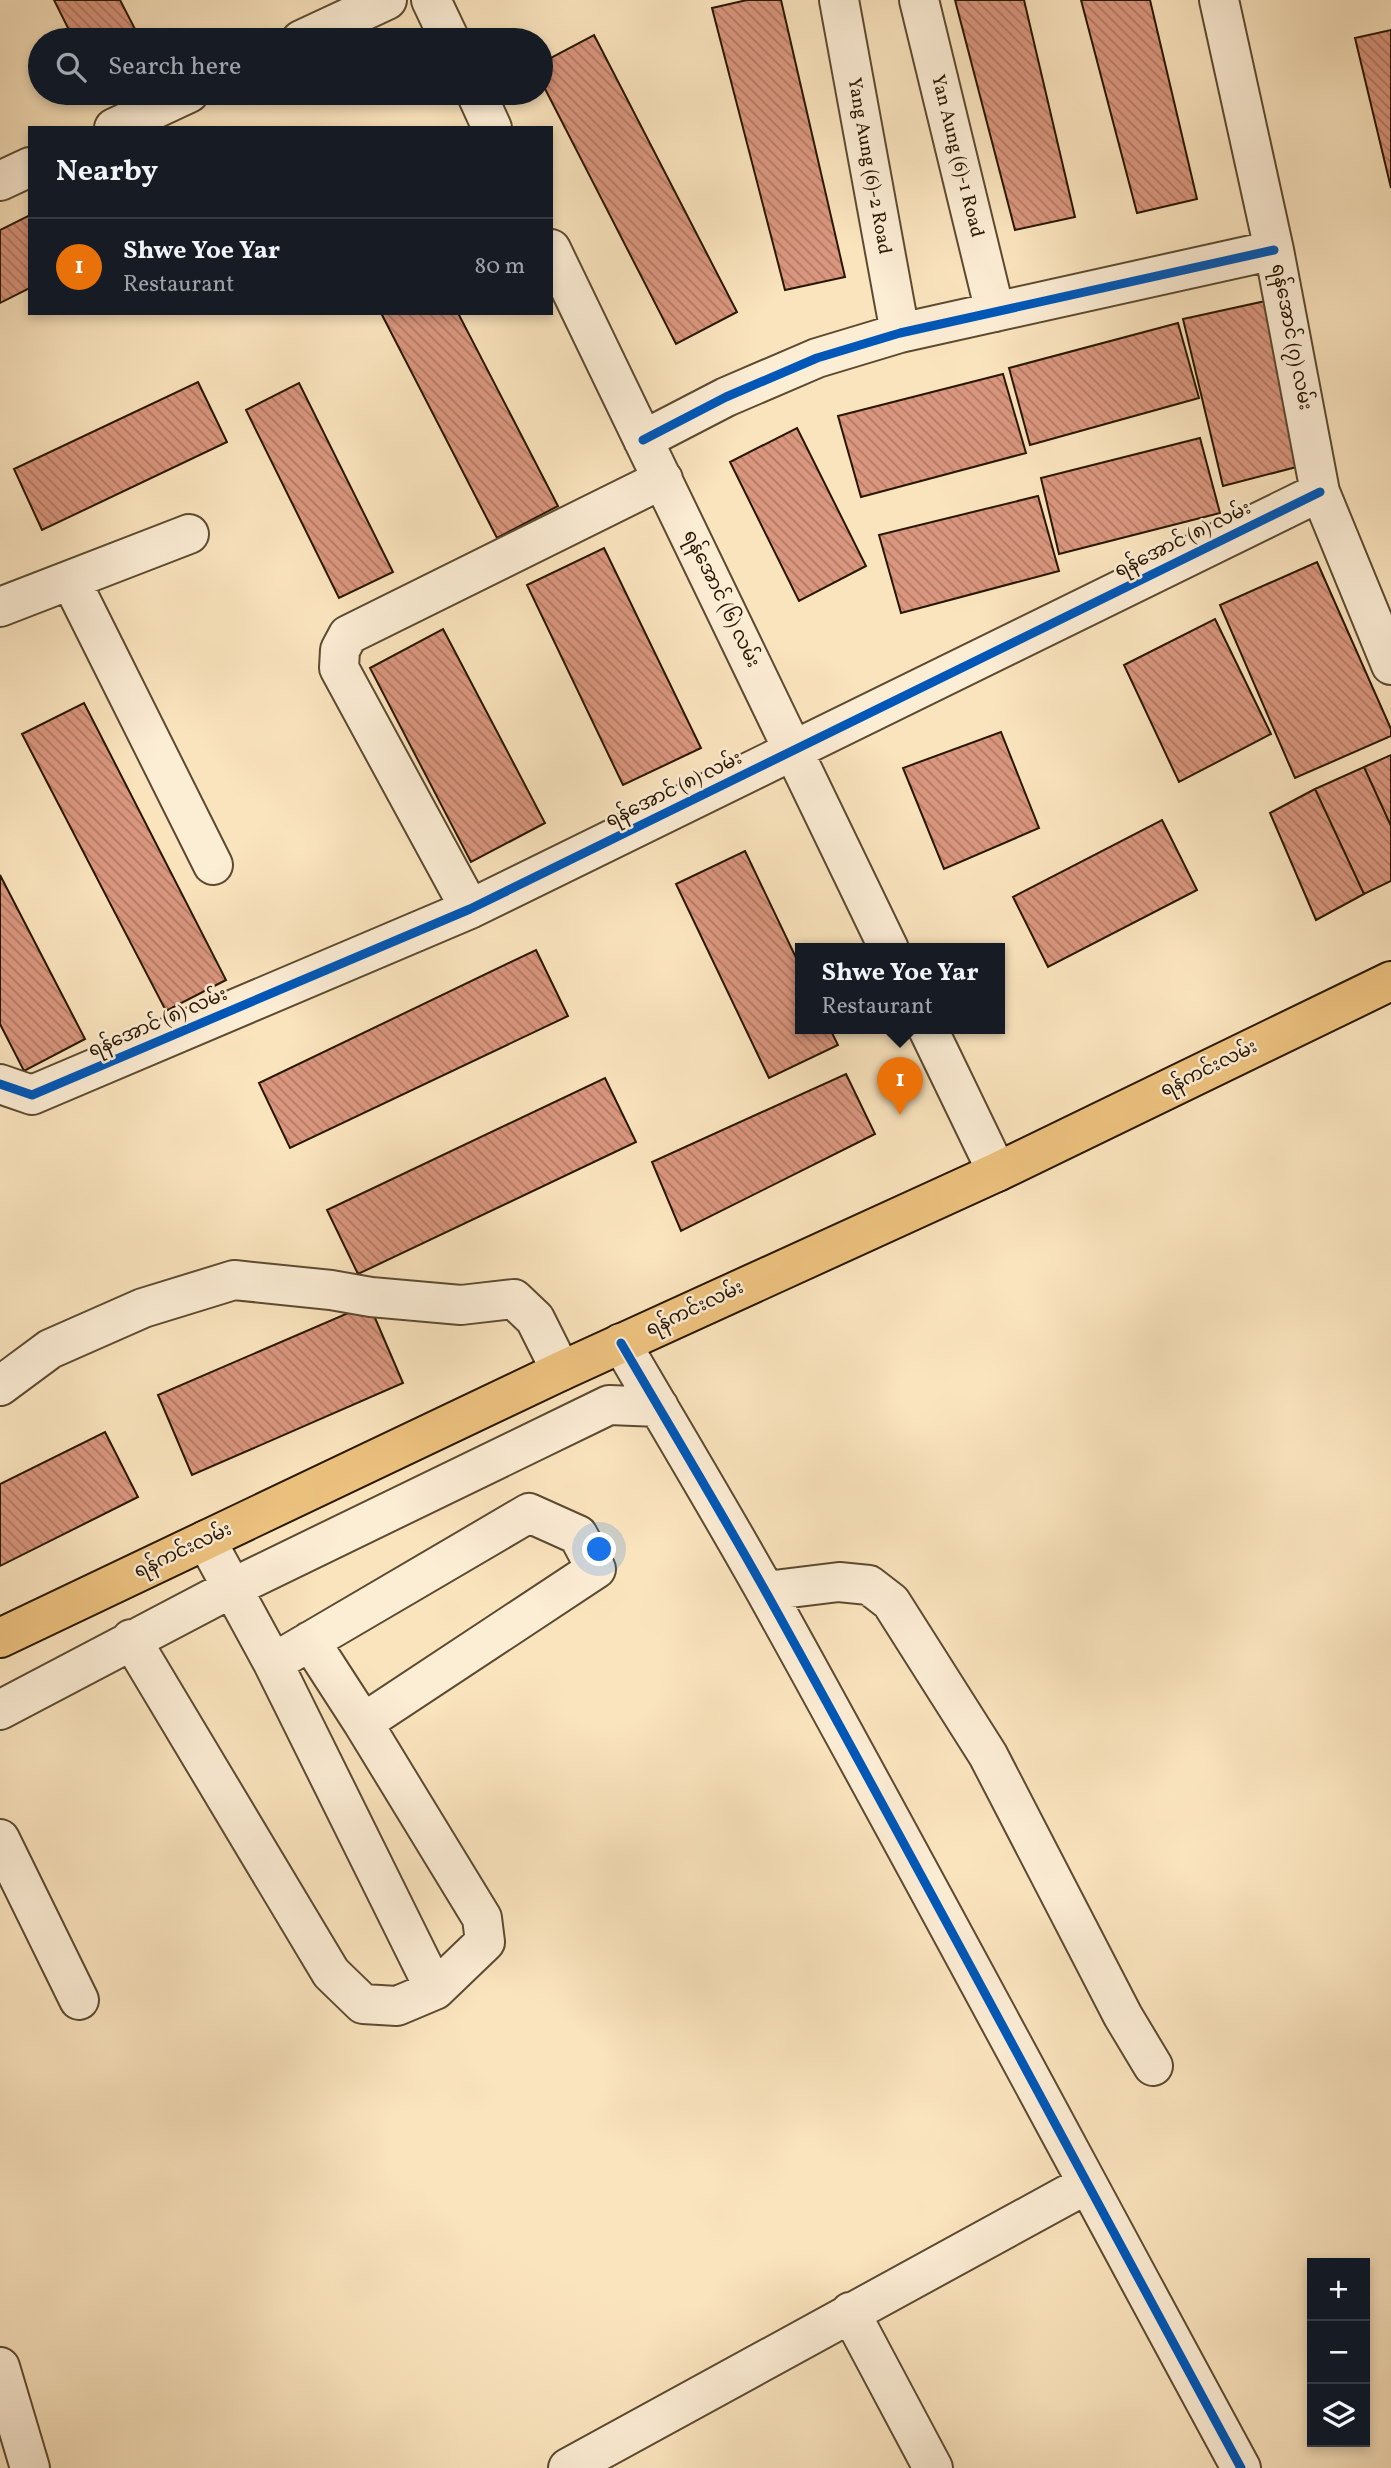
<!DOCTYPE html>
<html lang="en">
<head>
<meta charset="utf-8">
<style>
	body { margin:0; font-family:Vollkorn,"Noto Sans Myanmar",serif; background:#242831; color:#f1f3f6 }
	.controls { position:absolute; right:21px; bottom:21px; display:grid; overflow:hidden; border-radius:0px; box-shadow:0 4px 10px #0003 }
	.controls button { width:63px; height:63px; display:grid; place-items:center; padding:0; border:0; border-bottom:2px solid #363941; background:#171b24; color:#f1f3f6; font:35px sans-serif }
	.you { position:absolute; left:600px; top:1550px; width:24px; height:24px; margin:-18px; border:5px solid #fff; border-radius:50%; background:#1a73e8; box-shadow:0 0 0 10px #1a73e833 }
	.badge { display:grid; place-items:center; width:46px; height:46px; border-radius:50%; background:#b45309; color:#fff; font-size:23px; font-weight:700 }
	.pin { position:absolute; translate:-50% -58px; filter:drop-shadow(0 2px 4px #0008) }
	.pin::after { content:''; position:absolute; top:37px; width:24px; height:21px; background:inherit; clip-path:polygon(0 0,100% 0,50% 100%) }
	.popup { position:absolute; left:795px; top:943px; width:210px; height:91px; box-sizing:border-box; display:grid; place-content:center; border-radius:0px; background:#171b24; filter:drop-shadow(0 2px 5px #0005); font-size:23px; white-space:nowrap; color:#9ea1a6 }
	.popup b { font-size:26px; color:#f1f3f6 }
	.popup::after { content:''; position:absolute; left:50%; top:100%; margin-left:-14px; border:14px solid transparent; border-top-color:#171b24 }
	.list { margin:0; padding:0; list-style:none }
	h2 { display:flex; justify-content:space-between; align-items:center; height:91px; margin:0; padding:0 28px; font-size:30px }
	h2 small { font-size:23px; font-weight:400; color:#9ea1a6 }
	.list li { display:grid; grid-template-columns:46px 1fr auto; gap:21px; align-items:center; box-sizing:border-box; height:98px; padding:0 28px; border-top:2px solid #363941 }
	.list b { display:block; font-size:26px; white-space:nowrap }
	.list p { margin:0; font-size:23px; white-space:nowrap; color:#9ea1a6 }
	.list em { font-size:23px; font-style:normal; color:#9ea1a6 }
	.icon { flex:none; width:38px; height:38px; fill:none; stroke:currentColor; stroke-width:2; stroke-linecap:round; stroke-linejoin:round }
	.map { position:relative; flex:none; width:1391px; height:2468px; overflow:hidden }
	.search { position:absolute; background:#171b24; box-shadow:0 4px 10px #0003; left:28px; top:28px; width:525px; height:77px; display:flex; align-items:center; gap:18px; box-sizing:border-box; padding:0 24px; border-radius:38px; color:#9ea1a6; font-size:26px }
	.panel { position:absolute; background:#171b24; box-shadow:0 4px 10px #0003; left:28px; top:126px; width:525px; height:189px; border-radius:0px }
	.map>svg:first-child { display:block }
</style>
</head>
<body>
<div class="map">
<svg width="1391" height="2468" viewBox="0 0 1391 2468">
	<defs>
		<pattern id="building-back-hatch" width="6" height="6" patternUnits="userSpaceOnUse" patternTransform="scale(1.75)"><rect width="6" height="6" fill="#da967e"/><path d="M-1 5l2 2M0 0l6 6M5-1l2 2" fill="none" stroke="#b17965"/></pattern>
	</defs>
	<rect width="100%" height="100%" fill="#fae4be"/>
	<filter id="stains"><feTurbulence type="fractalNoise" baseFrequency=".00286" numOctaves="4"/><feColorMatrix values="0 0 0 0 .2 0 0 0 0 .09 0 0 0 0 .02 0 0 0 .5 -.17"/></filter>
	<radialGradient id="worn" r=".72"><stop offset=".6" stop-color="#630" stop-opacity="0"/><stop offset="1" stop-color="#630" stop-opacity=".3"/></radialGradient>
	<path fill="url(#building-back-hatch)" stroke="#281700" stroke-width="2" d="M54,0H120L136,31L117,40H74Z
		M747,0H781L845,277L785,290L712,8Z
		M955,0H1024L1075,217L1015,230Z
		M1081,0H1150L1197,199L1137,213Z
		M1391,30V188L1355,38Z
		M594,35L737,312L676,344L541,81V63Z
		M30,215V288L0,303V230Z
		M1270,300L1312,463L1223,486L1183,319Z
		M381,313H458L558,506L497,538Z
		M1178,323L1199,398L1030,445L1009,368Z
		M1003,374L1026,453L861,497L838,416Z
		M198,382L227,442L42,530L14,469Z
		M299,383L393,572L339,598L246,410Z
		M797,428L866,566L799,601L730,462Z
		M1200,438L1220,513L1059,554L1041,478Z
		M1038,496L1059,571L901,613L879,535Z
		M604,548L701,748L623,785L527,585Z
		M1317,562L1391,729V736L1295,778L1220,605Z
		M1215,619L1271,734L1179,782L1124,665Z
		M443,629L545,823L471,862L370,668Z
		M84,703L226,980L166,1011L22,734Z
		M1001,732L1039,828L944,869L903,768Z
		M1391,755V826L1364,767Z
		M1364,767L1391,826V881L1364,894L1315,789Z
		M1315,789L1364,894L1316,920L1270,813Z
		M1162,820L1197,890L1048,967L1013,897Z
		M745,851L800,966V1029H830L838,1045L769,1078L676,884Z
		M0,875L85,1039L24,1071L0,1024Z
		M536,950L568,1016L290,1148L259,1083Z
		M846,1074L875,1134L681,1231L652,1162Z
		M605,1078L636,1142L358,1274L327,1210Z
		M369,1304L403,1383L192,1475L158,1395Z
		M105,1432L138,1497L0,1566V1484Z"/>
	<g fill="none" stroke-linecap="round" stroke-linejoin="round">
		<g stroke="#5c4a30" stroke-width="42">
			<path id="minor" d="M431,0L450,40
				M839,0L900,333
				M919,0L995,312
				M1219,0L1274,250L1320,492L1391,665
				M301,40L387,0
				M476,93L492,128
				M114,128L189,93
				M0,181L30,167
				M551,249L889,949
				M643,440L726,397L817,358L900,333L1274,250
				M71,581L213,865
				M0,607L189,534
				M470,909L339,668L340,650L348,635L663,479
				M928,1029L997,1172
				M0,1084L32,1095L470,909L1320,492
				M621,1343C670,1427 720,1510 767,1594C928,1884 1083,2177 1241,2468
				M0,1386L50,1349L143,1308L234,1280L331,1290L371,1297L461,1305L514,1299L535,1319L561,1371
				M206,1540L273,1663L435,1990
				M766,1591L839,1582L869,1585L891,1602L988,1755L1123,2016L1153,2066
				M131,1639L331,1973L363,2004L397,2006L435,1990L485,1942L482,1918L363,1723L596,1569L578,1535L529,1513L273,1663
				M310,1641L363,1723
				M0,1710L232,1588L609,1405L659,1407
				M0,1839L79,2000
				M850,2312L933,2468
				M0,2367L30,2468
				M568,2468L1087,2184"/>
		</g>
		<g stroke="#281700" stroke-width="42">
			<path id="major" d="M0,1638L561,1371L997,1172L1391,981"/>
		</g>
		<use href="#minor" stroke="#fcedd5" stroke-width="38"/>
		<use href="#major" stroke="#edc27f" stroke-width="38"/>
		<g stroke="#fcedd5" stroke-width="13">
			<path id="cycleway" d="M643,440L726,397L817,358L900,333L1274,250
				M0,1084L32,1095L470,909L1320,492
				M621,1343C670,1427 720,1510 767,1594C928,1884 1083,2177 1241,2468"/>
		</g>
		<use href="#cycleway" stroke="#0057b8" stroke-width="9"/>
	</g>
	<g text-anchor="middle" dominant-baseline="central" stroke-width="5" stroke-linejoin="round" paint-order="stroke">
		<g font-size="19" fill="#281700" stroke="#fcedd5">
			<text transform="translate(957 156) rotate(76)">Yan Aung (6)-1 Road</text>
			<text transform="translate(869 166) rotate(80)">Yang Aung (6)-2 Road</text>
			<text transform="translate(1291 337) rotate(79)">ရန်အောင် (၇) လမ်း</text>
			<text transform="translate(1183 540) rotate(-26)">ရန်အောင် (၈) လမ်း</text>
			<text transform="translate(721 599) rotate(64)">ရန်အောင် (၆) လမ်း</text>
			<text transform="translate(674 790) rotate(-26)">ရန်အောင် (၈) လမ်း</text>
			<text transform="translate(158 1023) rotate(-23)">ရန်အောင် (၈) လမ်း</text>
			<text transform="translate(1209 1069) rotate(-26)">ရန်ကင်းလမ်း</text>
			<text transform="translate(695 1309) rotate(-25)">ရန်ကင်းလမ်း</text>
			<text transform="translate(183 1551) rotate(-25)">ရန်ကင်းလမ်း</text>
		</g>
	</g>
	<rect width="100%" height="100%" filter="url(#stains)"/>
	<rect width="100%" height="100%" fill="url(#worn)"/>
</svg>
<div class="controls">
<button>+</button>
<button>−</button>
<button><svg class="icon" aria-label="layers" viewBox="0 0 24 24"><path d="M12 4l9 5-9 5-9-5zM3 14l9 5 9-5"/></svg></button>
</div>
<div class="you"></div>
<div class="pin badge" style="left:900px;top:1115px;background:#e8710a">1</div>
<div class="popup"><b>Shwe Yoe Yar</b>Restaurant</div>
<div class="search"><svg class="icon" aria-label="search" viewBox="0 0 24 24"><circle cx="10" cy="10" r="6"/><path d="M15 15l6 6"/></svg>Search here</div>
<section class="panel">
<h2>Nearby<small></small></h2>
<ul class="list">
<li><span class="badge" style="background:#e8710a">1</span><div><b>Shwe Yoe Yar</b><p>Restaurant</p></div><em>80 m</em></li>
</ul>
</section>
</div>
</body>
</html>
